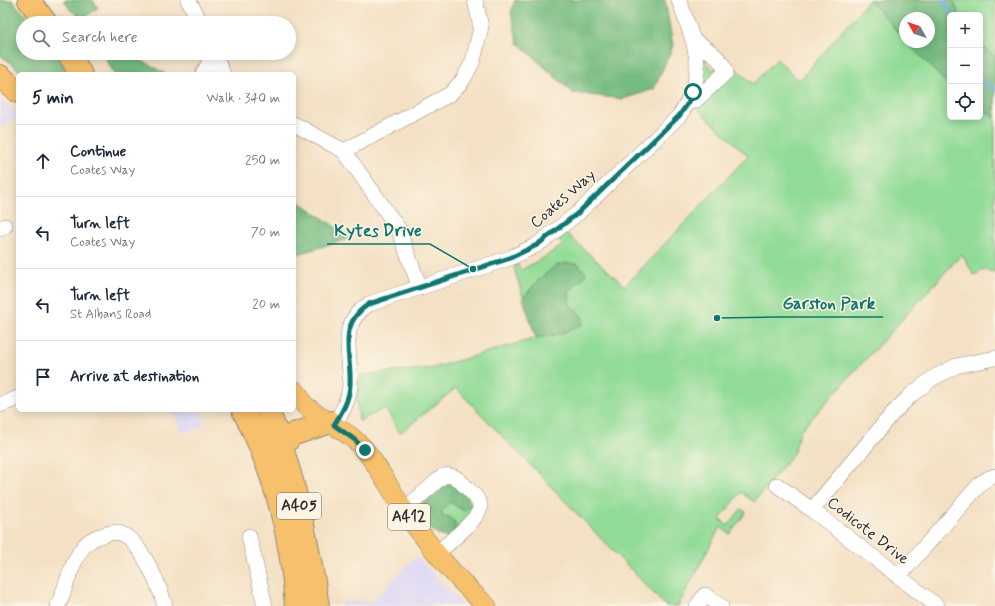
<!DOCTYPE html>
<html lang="en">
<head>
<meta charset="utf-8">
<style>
	body { margin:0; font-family:Mynerve,sans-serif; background:#f2f2f3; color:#1f2937 }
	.controls { position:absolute; right:12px; top:12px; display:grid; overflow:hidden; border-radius:6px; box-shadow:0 2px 10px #0003 }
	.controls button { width:36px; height:36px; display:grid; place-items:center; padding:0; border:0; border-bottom:1px solid #e0e1e3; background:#fff; color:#1f2937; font:20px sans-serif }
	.compass { position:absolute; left:899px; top:12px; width:36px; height:36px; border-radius:50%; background:#fff; box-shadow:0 2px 10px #0003; rotate:310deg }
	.stop { position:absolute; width:12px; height:12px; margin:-9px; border:3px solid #0f766e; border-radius:50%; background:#fff }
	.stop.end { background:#0f766e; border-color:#fff; box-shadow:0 1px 4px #0008 }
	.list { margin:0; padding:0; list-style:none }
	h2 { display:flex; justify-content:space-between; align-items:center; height:52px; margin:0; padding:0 16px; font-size:17px }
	h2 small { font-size:13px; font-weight:400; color:#747a83 }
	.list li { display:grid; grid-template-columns:26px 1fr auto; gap:12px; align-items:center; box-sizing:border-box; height:72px; padding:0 16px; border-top:1px solid #e0e1e3 }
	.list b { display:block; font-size:15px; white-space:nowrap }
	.list p { margin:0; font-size:13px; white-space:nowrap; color:#747a83 }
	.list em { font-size:13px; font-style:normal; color:#747a83 }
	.icon { flex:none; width:22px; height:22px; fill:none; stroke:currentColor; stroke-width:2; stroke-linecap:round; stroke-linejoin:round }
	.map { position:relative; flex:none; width:995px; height:606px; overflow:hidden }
	.search { position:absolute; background:#fff; box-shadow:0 2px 10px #0003; left:16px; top:16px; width:280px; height:44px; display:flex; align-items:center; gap:10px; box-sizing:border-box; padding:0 14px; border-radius:22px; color:#747a83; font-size:15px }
	.panel { position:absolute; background:#fff; box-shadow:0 2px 10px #0003; left:16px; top:72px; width:280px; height:340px; border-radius:6px }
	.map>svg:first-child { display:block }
</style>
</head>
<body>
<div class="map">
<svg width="995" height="606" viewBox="0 0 995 606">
	<rect width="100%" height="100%" fill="#fcf5e5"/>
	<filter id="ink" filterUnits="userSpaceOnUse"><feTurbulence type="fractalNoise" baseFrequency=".025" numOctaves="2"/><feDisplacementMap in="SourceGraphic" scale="8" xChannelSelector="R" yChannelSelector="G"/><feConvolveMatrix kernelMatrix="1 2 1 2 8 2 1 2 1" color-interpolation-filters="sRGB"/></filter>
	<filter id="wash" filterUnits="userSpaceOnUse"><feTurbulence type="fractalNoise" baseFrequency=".012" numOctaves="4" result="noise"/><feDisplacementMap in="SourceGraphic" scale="16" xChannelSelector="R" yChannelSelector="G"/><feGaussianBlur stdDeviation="0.9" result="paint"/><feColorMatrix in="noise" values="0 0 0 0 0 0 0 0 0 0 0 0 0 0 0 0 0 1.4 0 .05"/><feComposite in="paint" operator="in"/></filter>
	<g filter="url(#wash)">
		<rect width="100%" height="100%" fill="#f4e1c5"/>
		<path fill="#dbd6f7" d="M0,100L18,114V117L0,128Z
			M172,410H201L204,426L183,433Z
			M416,556L464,606H342V601L371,603Z"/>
		<path fill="#91db96" stroke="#5e8360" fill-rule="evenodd" d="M869,0H995V272L984,270L974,275L962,254L801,430L793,454L754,502L741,492L720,519L728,526L741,509L746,512L730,534L720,527L678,606H666L456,388L400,433L385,408L359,421L357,402L360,375L433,368L536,338L514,268L517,263L521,270L543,258L563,245L558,239L566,233L625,286L748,156L698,109L737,70L753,84L777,59L799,81ZM950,15H980V117H950ZM905,18H929V42H905Z
			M700,52L710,56L705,62L713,70L719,65L721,67L704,91L701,81Z
			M450,502L472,505L474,510L455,531L442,516V510Z"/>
		<path fill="#74bb7f" stroke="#507355" d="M0,0H12L32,23H23V53H57L68,74H22L11,63L0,55Z
			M64,0H93L98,8L83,18L70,10Z
			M515,0H665L673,46L654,89L623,99L573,93L518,43L511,13Z
			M869,0H954L959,15H950V87L907,42H929V18H905V40Z
			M980,43L995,57V118L980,109Z
			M103,53H128L166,74H114Z
			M294,198L351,238L294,255Z
			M567,263L578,264L587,274L569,292L570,305L582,316V325L560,334L536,338L523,298L538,280L557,265Z
			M446,481L463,490L472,505L464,511L450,502L442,510V516L450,517L455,522V531L448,538C433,534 421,523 418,507Z"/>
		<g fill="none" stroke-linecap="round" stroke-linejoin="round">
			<path stroke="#65aadb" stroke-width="3.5" d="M943,0L952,15
				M980,82L983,81L995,89"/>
		</g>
	</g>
	<g filter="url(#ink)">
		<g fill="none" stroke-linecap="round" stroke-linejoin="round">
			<g stroke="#908678" stroke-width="16">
				<path id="minor" d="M188,0L201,23
					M214,53L223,74
					M203,74L214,54
					M689,102L695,101L726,72C723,59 704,46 693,40
					M294,124L344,151L398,228L420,288
					M344,151L450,94L463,80L473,61L481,27L475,0
					M0,229L5,226
					M0,405L18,398
					M334,425C342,412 349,401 350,385C352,354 336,325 369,304L510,258L537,245L578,213L679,116C710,72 695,46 679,0
					M777,485L812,510L937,606
					M404,510L443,476C454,474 458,479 466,487C471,492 480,499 480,507C480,518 445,546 436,554
					M812,510L893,413L911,395L933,378L956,366L995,358
					M249,536L265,606
					M898,577L981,483L989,478L995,476
					M58,606C66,587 72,560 85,545C90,540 97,536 104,535C108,533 114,532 119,533C140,538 160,587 165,606
					M697,606L705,595L721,606"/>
			</g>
			<g stroke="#908678" stroke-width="20">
				<path id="major" d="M294,390C301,394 300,402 306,406C324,422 348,430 364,449C379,467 391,491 404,510C428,545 455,578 487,606"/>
			</g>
			<g stroke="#908678" stroke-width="24">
				<path id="highway" d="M29,0L46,23
					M68,53L81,74
					M0,76L18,92
					M243,410C274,470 292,538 296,606
					M268,410C294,473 307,539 318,606
					M283,448L289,437L294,434L330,422"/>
			</g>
			<use href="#minor" stroke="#fff" stroke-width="15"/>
			<use href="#major" stroke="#f7c06c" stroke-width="19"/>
			<use href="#highway" stroke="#f7c06c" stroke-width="22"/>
		</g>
	</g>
	<g fill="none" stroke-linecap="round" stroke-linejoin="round" filter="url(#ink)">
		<path stroke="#0f766e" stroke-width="5" d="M365,450L355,440L334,425C342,412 349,401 350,385C352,354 336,325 369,304L510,258L537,245L578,213L679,116L689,102L693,92"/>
	</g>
	<g text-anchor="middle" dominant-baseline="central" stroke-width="3" stroke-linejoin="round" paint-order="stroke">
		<g fill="#fcf5e5" stroke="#6a6863" stroke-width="1">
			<rect x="277" y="493" width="44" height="26" rx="3"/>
			<rect x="388" y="504" width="42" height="26" rx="3"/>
		</g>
		<g font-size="15" font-weight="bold" fill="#2b2b2b">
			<text x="299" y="506">A405</text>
			<text x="409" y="517">A412</text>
		</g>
		<g font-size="16" fill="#2b2b2b" stroke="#fcf5e5">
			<text transform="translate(563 199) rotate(-41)">Coates Way</text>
			<text transform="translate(868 531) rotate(38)">Codicote Drive</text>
		</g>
	</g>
	<path fill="none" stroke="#0f766e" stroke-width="1.5" d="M473 269L430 244H327M717 318L775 317H883"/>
	<g fill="#0f766e" stroke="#fcf5e5" stroke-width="1.5">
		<circle cx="473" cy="269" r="4"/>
		<circle cx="717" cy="318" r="4"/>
	</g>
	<g font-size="17" text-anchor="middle" font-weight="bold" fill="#0f766e" stroke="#fcf5e5" stroke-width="3" stroke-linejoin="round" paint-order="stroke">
		<text x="378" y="236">Kytes Drive</text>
		<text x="829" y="309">Garston Park</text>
	</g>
</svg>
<div class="controls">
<button>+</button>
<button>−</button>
<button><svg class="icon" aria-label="locate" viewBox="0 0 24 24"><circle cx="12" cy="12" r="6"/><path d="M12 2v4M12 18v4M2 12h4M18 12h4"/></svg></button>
</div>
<svg class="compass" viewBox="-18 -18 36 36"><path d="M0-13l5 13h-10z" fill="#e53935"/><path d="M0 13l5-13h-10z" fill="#747a83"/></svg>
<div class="stop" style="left:693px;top:92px"></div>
<div class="stop end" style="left:365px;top:450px"></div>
<div class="search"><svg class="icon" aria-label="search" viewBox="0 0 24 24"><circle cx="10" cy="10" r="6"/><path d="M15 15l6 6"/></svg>Search here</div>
<section class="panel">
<h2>5 min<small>Walk · 340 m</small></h2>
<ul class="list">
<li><svg class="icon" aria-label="ahead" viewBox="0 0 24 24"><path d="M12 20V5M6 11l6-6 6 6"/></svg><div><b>Continue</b><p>Coates Way</p></div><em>250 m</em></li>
<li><svg class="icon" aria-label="left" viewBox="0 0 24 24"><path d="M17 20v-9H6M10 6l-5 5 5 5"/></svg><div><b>Turn left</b><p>Coates Way</p></div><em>70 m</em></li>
<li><svg class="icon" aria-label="left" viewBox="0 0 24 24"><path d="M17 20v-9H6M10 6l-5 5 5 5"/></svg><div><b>Turn left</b><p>St Albans Road</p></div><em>20 m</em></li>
<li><svg class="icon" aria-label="arrive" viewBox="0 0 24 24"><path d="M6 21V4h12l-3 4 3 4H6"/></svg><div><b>Arrive at destination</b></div></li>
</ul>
</section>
</div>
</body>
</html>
